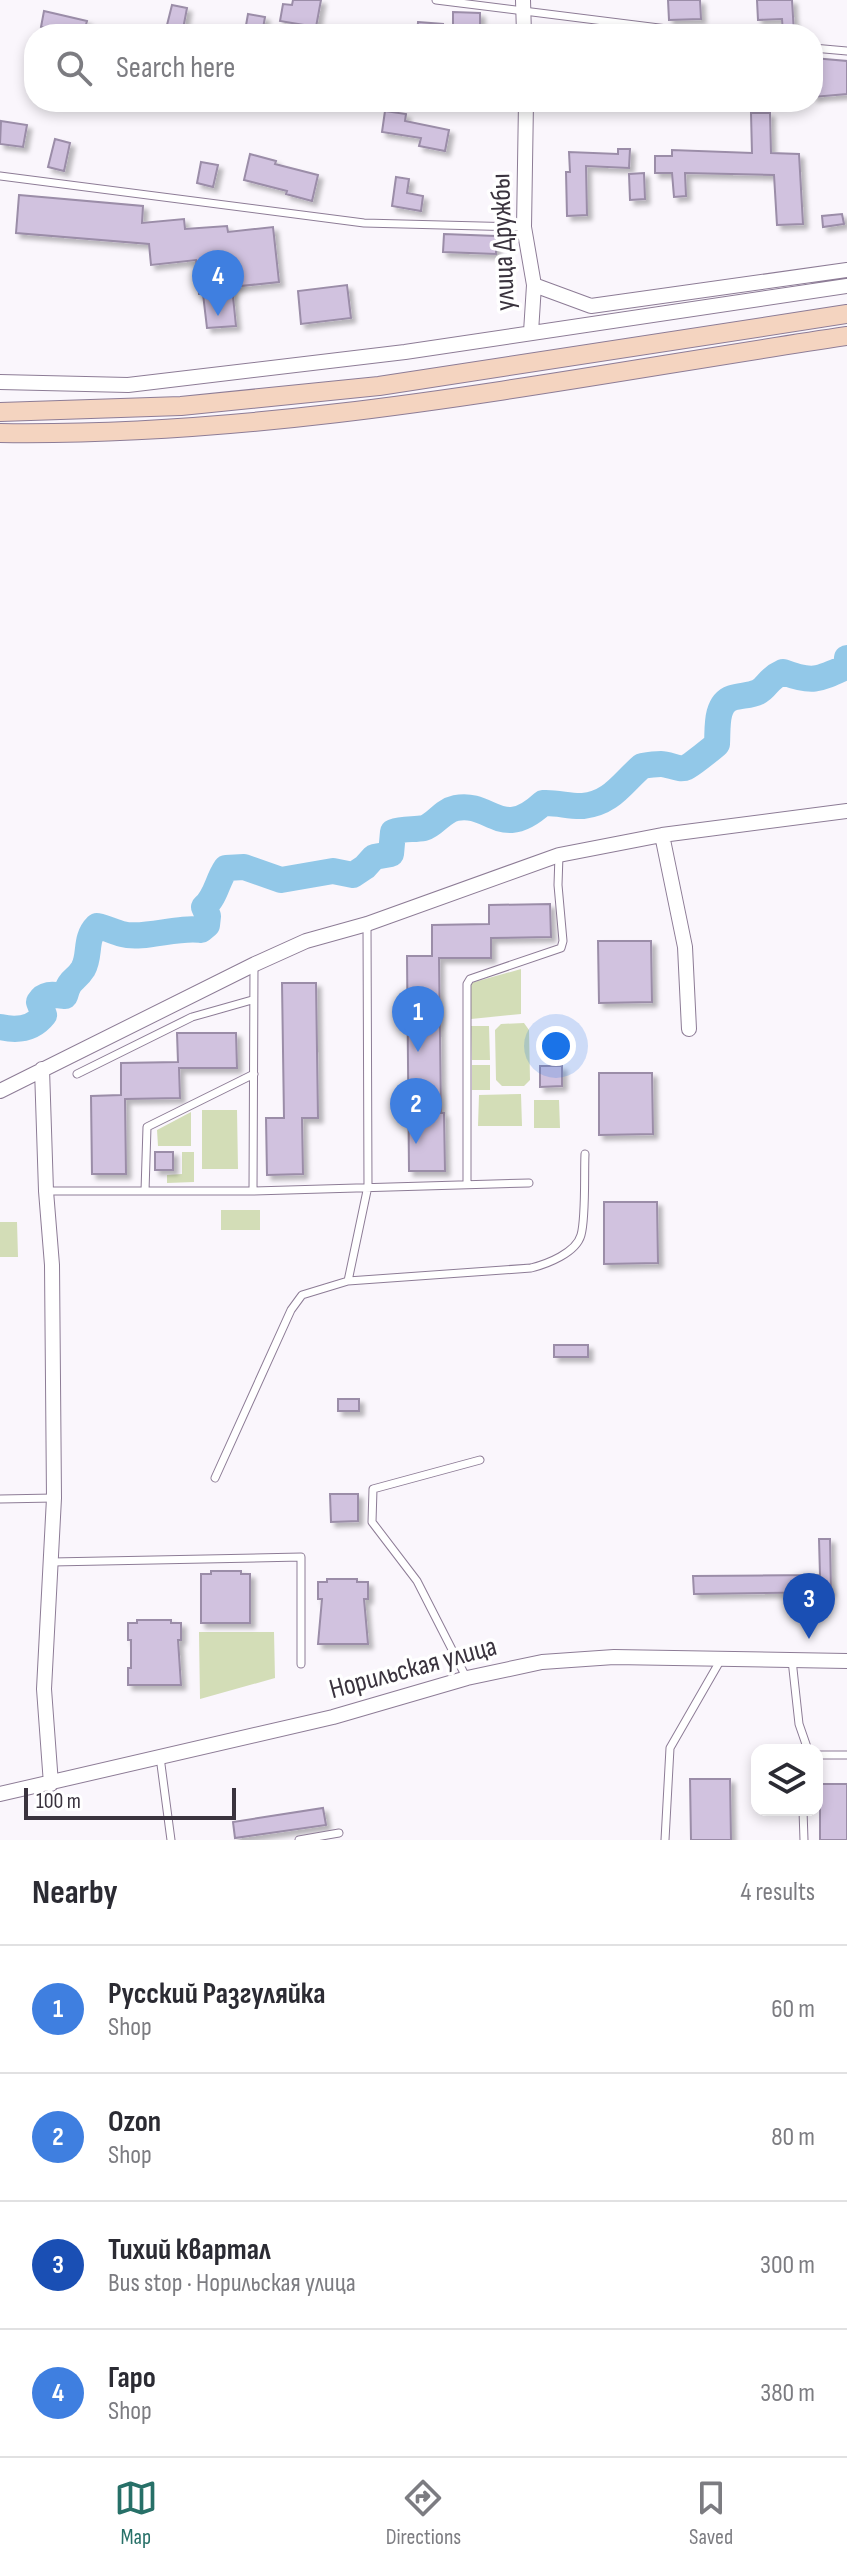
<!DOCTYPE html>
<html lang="en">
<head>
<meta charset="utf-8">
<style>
	body { margin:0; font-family:"Sofia Sans Condensed",sans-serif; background:#f2f2f3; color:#2b2b33 }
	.controls { position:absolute; right:24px; bottom:24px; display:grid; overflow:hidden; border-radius:16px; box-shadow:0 4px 12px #0003 }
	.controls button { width:72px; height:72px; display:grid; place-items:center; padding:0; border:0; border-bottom:2px solid #e1e1e2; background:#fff; color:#2b2b33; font:40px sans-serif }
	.scale { position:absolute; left:24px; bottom:20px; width:212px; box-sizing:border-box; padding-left:8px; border:4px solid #3a333e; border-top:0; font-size:22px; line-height:28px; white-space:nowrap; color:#3a333e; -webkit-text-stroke:6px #fff; paint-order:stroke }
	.you { position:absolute; left:556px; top:1046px; width:28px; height:28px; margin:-20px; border:6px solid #fff; border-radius:50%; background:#1a73e8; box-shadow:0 0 0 12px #1a73e833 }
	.badge { display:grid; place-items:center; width:52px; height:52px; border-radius:50%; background:#277068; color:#fff; font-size:26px; font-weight:700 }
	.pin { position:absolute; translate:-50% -66px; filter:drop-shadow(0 2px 4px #0008) }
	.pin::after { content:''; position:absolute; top:42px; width:28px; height:24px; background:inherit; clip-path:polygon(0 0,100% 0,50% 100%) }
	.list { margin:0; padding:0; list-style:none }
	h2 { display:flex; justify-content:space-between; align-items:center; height:104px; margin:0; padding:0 32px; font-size:34px }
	h2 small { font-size:26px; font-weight:400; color:#7c7c81 }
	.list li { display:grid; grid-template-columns:52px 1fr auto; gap:24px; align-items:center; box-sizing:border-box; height:128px; padding:0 32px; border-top:2px solid #e1e1e2 }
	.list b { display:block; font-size:30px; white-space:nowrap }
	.list p { margin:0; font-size:26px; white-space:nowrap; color:#7c7c81 }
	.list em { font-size:26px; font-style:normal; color:#7c7c81 }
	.icon { flex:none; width:44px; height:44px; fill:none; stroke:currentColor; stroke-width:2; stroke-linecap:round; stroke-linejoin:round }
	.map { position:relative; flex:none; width:847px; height:1840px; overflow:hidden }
	.search { position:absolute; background:#fff; box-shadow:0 4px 12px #0003; left:24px; right:24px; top:24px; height:88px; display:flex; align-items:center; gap:20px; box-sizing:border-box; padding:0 28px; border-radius:32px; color:#7c7c81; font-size:30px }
	.sheet { height:616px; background:#fff }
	nav { display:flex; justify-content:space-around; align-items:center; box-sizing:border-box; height:112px; border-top:2px solid #e1e1e2; background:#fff; font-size:22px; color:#7c7c81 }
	nav a { display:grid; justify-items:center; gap:4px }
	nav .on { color:#277068 }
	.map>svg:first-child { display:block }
</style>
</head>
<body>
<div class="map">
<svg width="847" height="1840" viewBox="0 0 847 1840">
	<defs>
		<filter id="shadow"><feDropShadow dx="4.5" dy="4.5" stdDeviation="2" flood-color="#0004"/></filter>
	</defs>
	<rect width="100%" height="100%" fill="#faf6fc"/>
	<path fill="#d3ddb7" d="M521,969V1014L471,1019V983Z
		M524,1023L529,1030L530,1080L524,1086H502L496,1080L495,1030L501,1024Z
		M471,1026H489L490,1060H472Z
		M472,1065H490V1090H472Z
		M521,1094L522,1126H478L479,1095Z
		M534,1100H559L560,1128H534Z
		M202,1110H237L238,1169H202Z
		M191,1112V1146H158L157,1130Z
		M182,1152H194V1182L167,1183V1175L182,1174Z
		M221,1210H260V1230H221Z
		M0,1222H17L18,1257H0Z
		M199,1632H274L275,1678L200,1699Z"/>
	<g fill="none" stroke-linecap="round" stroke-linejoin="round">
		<path stroke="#92c8e8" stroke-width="26" d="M0,1027C17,1031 33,1029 44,1015L39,1002C45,992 55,995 65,996C70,977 75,982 83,969C91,955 84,939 97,926C107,928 114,932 122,934C143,940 179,926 201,930L207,925L208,916L204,907C216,897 217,881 226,868L244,867L281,880L333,871L353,875L365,867L374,857L391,854L393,832C403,828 414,830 424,828C436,824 442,811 456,808C491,801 501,842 543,803C557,802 570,807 583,806C612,803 622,783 642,766C648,765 655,764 661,764C670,764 679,771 687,767C690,766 714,747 717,744C718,729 715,704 732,698C740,695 750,696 758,692C768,687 767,679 783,672C812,683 818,680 846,667L847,658"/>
	</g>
	<path fill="#d1c2df" stroke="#9b8da8" stroke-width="2" filter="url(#shadow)" d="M293,0H321L316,27L280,21L283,4L292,5Z
		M668,0H700L701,19L669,20Z
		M757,0H792L794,33L783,34L782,19L758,20Z
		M172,5L187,8L183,29L167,25Z
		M44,11L87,21L84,32L57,26L56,29L41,27Z
		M453,12L480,13V26L453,25Z
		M248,14L265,17L262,34L245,31Z
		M418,22L443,24L442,34H417Z
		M813,58L847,61V94L813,97Z
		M385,111L406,114L405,121L449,130L445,151L419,146L421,138L382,132Z
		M751,113H770L771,153L799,154L803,224L777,225L774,175L685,173L686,196L674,197L672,173H655V156H672V150L752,153Z
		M1,121L27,125L23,147L0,144Z
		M55,139L70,143L64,171L48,167Z
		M618,149H630L629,168L586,166L587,215L567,216L566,172H570L569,152L618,154Z
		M250,154L276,161L275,164L318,175L312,201L286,194L287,191L244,180Z
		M201,162L218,165L213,187L197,183Z
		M644,173L645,199L630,200L629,174Z
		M396,177L409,179L407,193L423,196L421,211L392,206Z
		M19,195L143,206L142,223L184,219L185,229L227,226L228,232L273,227L279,282L232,287L236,326L207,328L203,294H199L196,260L151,265L149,244L16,233Z
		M842,214L844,224L823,227L822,216Z
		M444,234L496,236V254L443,252Z
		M347,285L351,318L301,324L298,291Z
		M550,904L551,937L491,938V958H439L441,1113H444L445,1171H409L407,956H432V925L489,924V905Z
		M598,941H651L652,1002L599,1003Z
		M282,983H316L318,1118H302L303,1174L267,1175L266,1118H284Z
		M177,1033H236L237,1068H179L180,1098L125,1099L126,1174H92L91,1096L121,1095V1063L178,1062Z
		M540,1066H562V1086L540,1087Z
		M599,1073H652L653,1134L599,1135Z
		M155,1152H173V1170H155Z
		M604,1202H657L658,1263L604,1264Z
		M554,1345H588V1357H554Z
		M338,1399H359V1411H338Z
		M330,1494H358V1521L331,1522Z
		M819,1539H830L831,1592L694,1594L693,1576L820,1575Z
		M211,1571H241V1574H250V1623H201V1574H211Z
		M327,1579H357V1582H368V1599H364L368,1644H318L322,1599H318V1582H327Z
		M137,1620H171V1623H181V1640H178L181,1685H128V1668H131V1640H128V1623H137Z
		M690,1779H730L731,1840H691Z
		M820,1784H847V1840H820Z
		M323,1808L326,1825L235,1838L233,1822Z"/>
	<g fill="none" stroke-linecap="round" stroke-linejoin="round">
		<g stroke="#8d7c96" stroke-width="9">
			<path id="lane" d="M436,0L707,34
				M813,48L847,51
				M0,176L364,223L524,227
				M77,1074L192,1017L252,1000
				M467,1184V984L470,979L561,948L563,941L558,885L559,855
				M46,1191H253L529,1183
				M145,1191L147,1127L254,1074
				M253,1191L254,966
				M348,1281L368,1186L367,925
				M215,1478L291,1310L302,1295L348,1281L531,1268C547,1264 576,1253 581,1235C586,1217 584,1174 585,1154
				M0,1499L54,1498
				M52,1562L301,1557V1664
				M792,1660L799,1724L808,1750
				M466,1677L417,1581L372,1522L373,1489L480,1460
				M817,1755H847
				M160,1757L171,1840
				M803,1810L804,1840
				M299,1840L339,1833
				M665,1840L670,1748L720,1661"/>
		</g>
		<g stroke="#8d7c96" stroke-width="16">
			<path id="street" d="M523,0L524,34
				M526,102L524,227L534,285L531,332
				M534,285L591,306L847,270
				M0,382L128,385L405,352L847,286
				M662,835L685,947L689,1029
				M42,1069L46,1191L52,1265L54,1498L44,1689L51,1784
				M0,1091L255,964L306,941L367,924L559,855L662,835L847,811
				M0,1794L333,1717L467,1678L542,1662L614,1657L847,1661"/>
		</g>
		<g stroke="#8d7c96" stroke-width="20">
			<path id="secondary" d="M0,412L181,406L379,386L847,314
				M0,433C286,437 566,378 847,336"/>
		</g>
		<use href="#lane" stroke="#fff" stroke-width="7"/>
		<use href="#street" stroke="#fff" stroke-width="14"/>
		<use href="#secondary" stroke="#f4d4c0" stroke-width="18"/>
	</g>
	<g text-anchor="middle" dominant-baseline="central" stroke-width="7" stroke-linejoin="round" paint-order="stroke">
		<g font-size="28" fill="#3a333e" stroke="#fff">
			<text transform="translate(503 242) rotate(-92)">улица Дружбы</text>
			<text transform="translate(413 1668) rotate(-15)">Норильская улица</text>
		</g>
	</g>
</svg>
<div class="controls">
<button><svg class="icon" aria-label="layers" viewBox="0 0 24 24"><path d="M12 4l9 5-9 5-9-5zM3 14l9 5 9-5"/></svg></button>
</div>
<div class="scale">100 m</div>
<div class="you"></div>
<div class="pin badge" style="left:418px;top:1052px;background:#3f7fe0">1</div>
<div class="pin badge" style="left:416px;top:1144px;background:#3f7fe0">2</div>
<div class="pin badge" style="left:809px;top:1639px;background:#1a4fb4">3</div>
<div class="pin badge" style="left:218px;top:316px;background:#3f7fe0">4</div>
<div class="search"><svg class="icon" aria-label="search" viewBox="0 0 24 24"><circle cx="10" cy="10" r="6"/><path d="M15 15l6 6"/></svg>Search here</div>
</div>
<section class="sheet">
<h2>Nearby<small>4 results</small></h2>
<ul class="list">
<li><span class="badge" style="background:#3f7fe0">1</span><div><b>Русский Разгуляйка</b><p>Shop</p></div><em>60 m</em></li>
<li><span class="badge" style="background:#3f7fe0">2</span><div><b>Ozon</b><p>Shop</p></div><em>80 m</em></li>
<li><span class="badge" style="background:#1a4fb4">3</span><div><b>Тихий квартал</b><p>Bus stop · Норильская улица</p></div><em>300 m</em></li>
<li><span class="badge" style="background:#3f7fe0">4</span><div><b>Гаро</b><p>Shop</p></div><em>380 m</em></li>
</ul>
</section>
<nav>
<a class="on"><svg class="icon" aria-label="map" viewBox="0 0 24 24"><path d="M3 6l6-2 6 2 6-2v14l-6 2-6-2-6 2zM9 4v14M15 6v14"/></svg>Map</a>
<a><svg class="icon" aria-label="directions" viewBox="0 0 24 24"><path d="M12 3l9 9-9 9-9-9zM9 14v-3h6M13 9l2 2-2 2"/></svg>Directions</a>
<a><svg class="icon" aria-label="saved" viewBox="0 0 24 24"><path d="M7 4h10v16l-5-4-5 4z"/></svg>Saved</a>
</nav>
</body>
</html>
